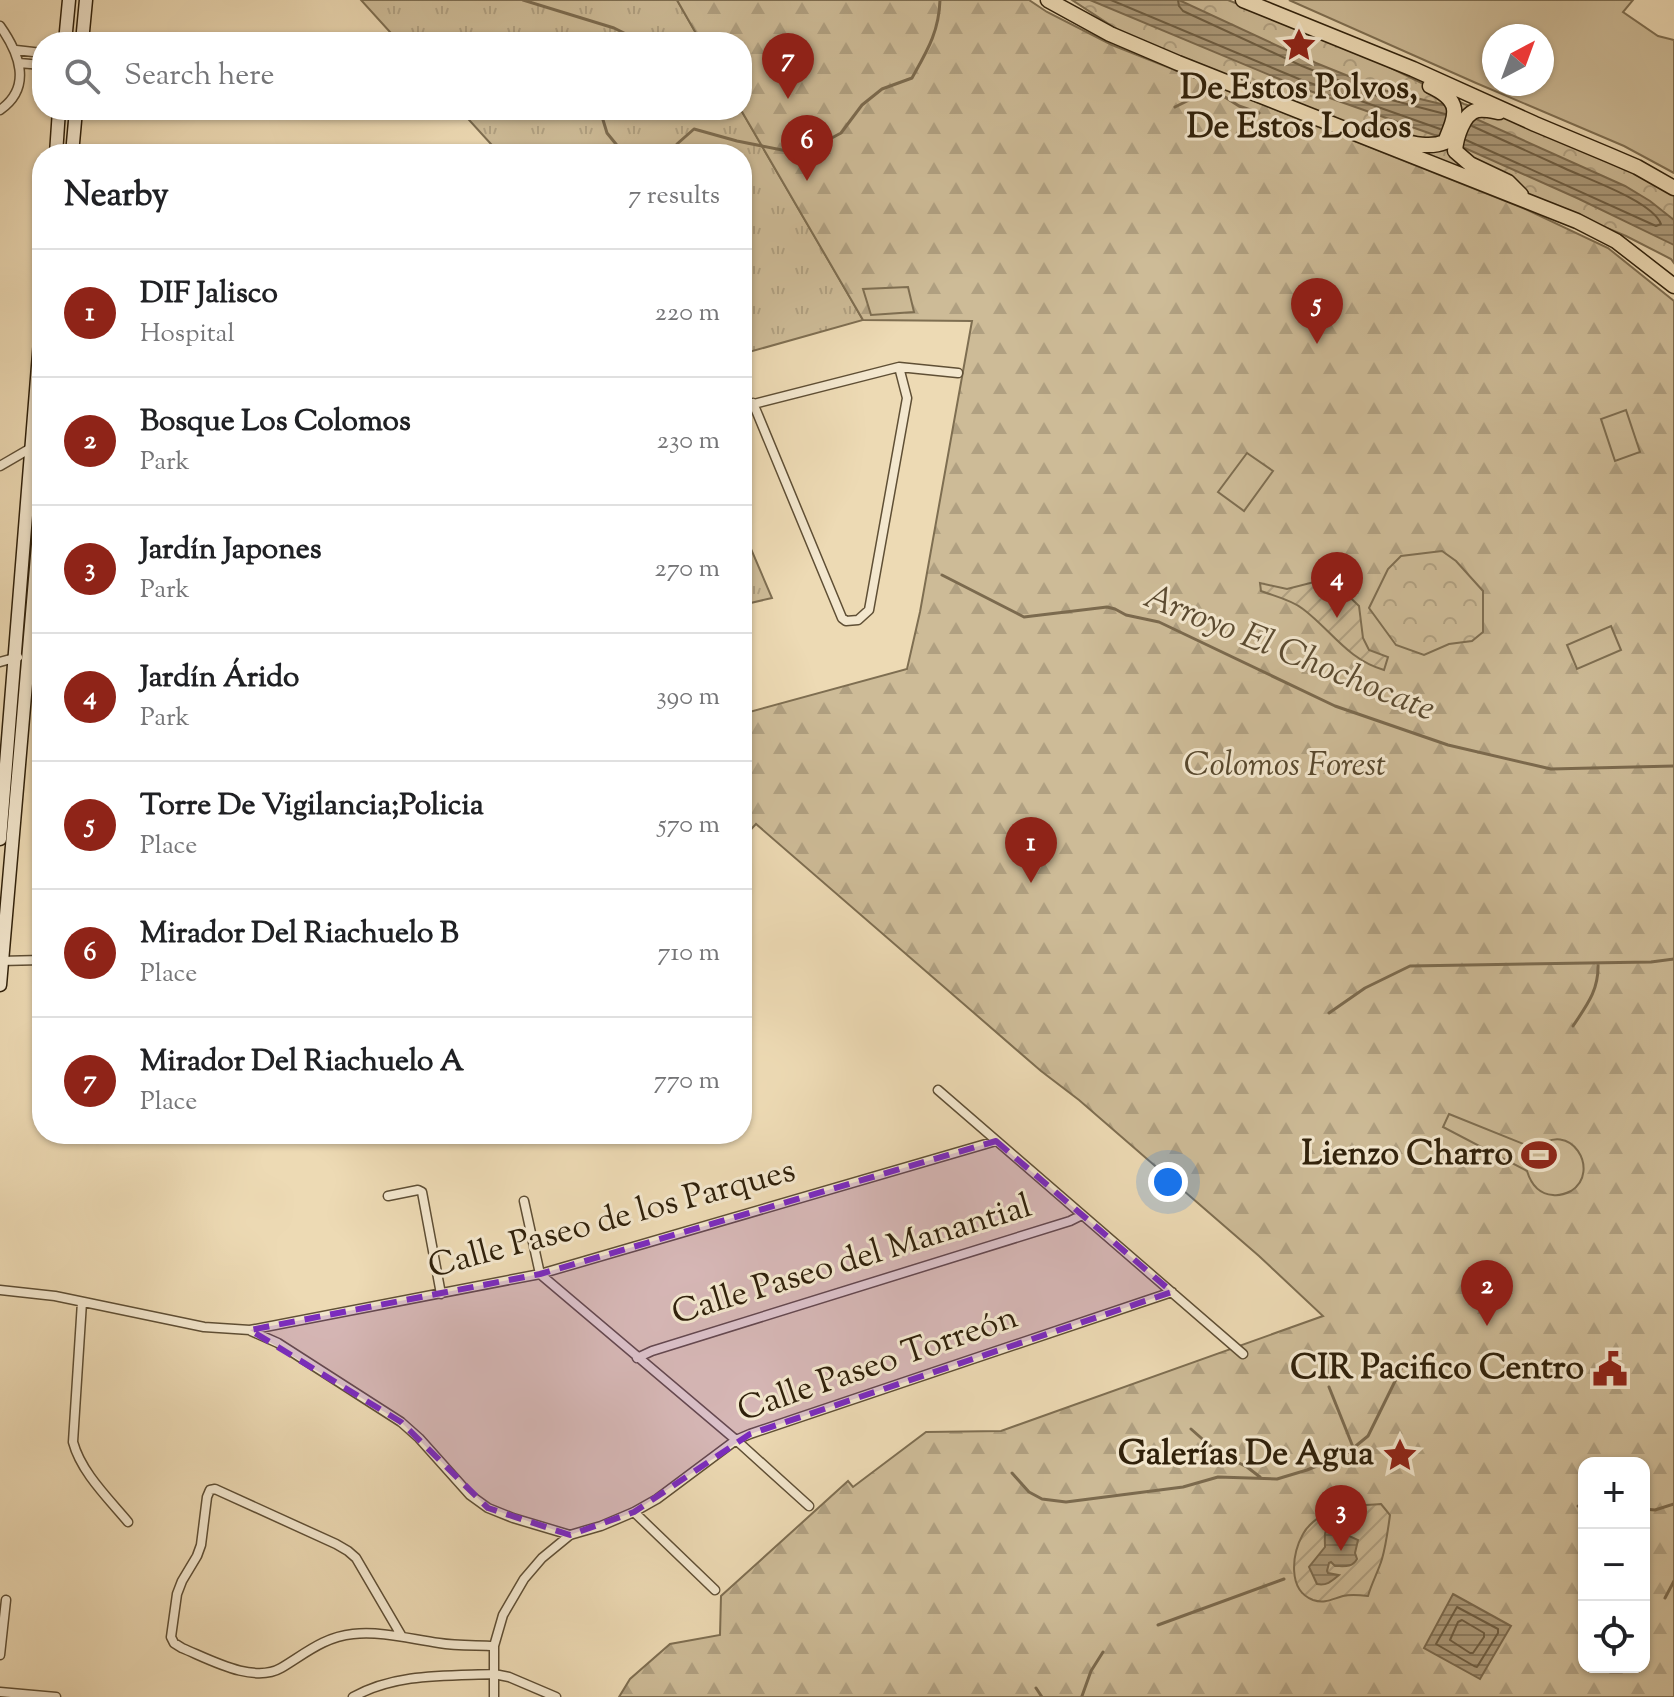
<!DOCTYPE html>
<html lang="en">
<head>
<meta charset="utf-8">
<style>
	body { margin:0; font-family:"Sorts Mill Goudy",serif; background:#f6f6f6; color:#202124 }
	.controls { position:absolute; right:24px; bottom:24px; display:grid; overflow:hidden; border-radius:16px; box-shadow:0 2px 6px #0004 }
	.controls button { width:72px; height:72px; display:grid; place-items:center; padding:0; border:0; border-bottom:2px solid #e0e0e0; background:#fff; color:#202124; font:40px sans-serif }
	.compass { position:absolute; left:1482px; top:24px; width:72px; height:72px; border-radius:50%; background:#fff; box-shadow:0 2px 6px #0004; rotate:41deg }
	.you { position:absolute; left:1168px; top:1182px; width:28px; height:28px; margin:-20px; border:6px solid #fff; border-radius:50%; background:#1a73e8; box-shadow:0 0 0 12px #1a73e833 }
	.badge { display:grid; place-items:center; width:52px; height:52px; border-radius:50%; background:#8f2418; color:#fff; font-size:26px; font-weight:700 }
	.pin { position:absolute; translate:-50% -66px; filter:drop-shadow(0 2px 4px #0008) }
	.pin::after { content:''; position:absolute; top:42px; width:28px; height:24px; background:inherit; clip-path:polygon(0 0,100% 0,50% 100%) }
	.list { margin:0; padding:0; list-style:none }
	h2 { display:flex; justify-content:space-between; align-items:center; height:104px; margin:0; padding:0 32px; font-size:34px }
	h2 small { font-size:26px; font-weight:400; color:#757577 }
	.list li { display:grid; grid-template-columns:52px 1fr auto; gap:24px; align-items:center; box-sizing:border-box; height:128px; padding:0 32px; border-top:2px solid #e0e0e0 }
	.list b { display:block; font-size:30px; white-space:nowrap }
	.list p { margin:0; font-size:26px; white-space:nowrap; color:#757577 }
	.list em { font-size:26px; font-style:normal; color:#757577 }
	.icon { flex:none; width:44px; height:44px; fill:none; stroke:currentColor; stroke-width:2; stroke-linecap:round; stroke-linejoin:round }
	.map { position:relative; flex:none; width:1674px; height:1697px; overflow:hidden }
	.search { position:absolute; background:#fff; box-shadow:0 2px 6px #0004; left:32px; top:32px; width:720px; height:88px; display:flex; align-items:center; gap:20px; box-sizing:border-box; padding:0 28px; border-radius:32px; color:#757577; font-size:30px }
	.panel { position:absolute; background:#fff; box-shadow:0 2px 6px #0004; left:32px; top:144px; width:720px; height:1000px; border-radius:32px }
	.map>svg:first-child { display:block }
</style>
</head>
<body>
<div class="map">
<svg width="1674" height="1697" viewBox="0 0 1674 1697">
	<defs>
		<pattern id="grass-tufts" width="24" height="20" patternUnits="userSpaceOnUse" patternTransform="scale(2)"><rect width="24" height="20" fill="#cdbb97"/><path d="M3 7l-1-3M5 7V3M7 7l1-3M15 17l-1-3M17 17v-4M19 17l1-3" fill="none" stroke="#b0a081"/></pattern>
		<pattern id="forest-firs" width="22" height="20" patternUnits="userSpaceOnUse" patternTransform="scale(2)"><rect width="22" height="20" fill="#cdbb97"/><path d="M5 1l3.5 6h-7zM16 11l3.5 6h-7z" fill="#b0a081"/></pattern>
		<pattern id="park-crowns" width="20" height="18" patternUnits="userSpaceOnUse" patternTransform="scale(2)"><rect width="20" height="18" fill="#cdbb97"/><path d="M2 6a3 3 0 1 1 6 0M12 15a3 3 0 1 1 6 0" fill="none" stroke="#b0a081"/></pattern>
		<pattern id="garden-furrows" width="10" height="10" patternUnits="userSpaceOnUse" patternTransform="scale(2)"><rect width="10" height="10" fill="#cdbb97"/><path d="M-1 1l2-2M0 10L10 0M9 11l2-2" fill="none" stroke="#b0a081"/></pattern>
		<pattern id="water-rules" width="6" height="5" patternUnits="userSpaceOnUse" patternTransform="scale(2)"><rect width="6" height="5" fill="#ad9b7b"/><path d="M0 2.5h6" fill="none" stroke="#8d7e63"/></pattern>
	</defs>
	<rect width="100%" height="100%" fill="#eddab4"/>
	<filter id="stains"><feTurbulence type="fractalNoise" baseFrequency=".0025" numOctaves="4"/><feColorMatrix values="0 0 0 0 .2 0 0 0 0 .09 0 0 0 0 .02 0 0 0 .5 -.17"/></filter>
	<radialGradient id="worn" r=".72"><stop offset=".6" stop-color="#630" stop-opacity="0"/><stop offset="1" stop-color="#630" stop-opacity=".3"/></radialGradient>
	<path fill="url(#grass-tufts)" stroke="#7e6e51" stroke-width="2" d="M361,0H677L701,42H399Z
		M460,110H741L863,320L742,354V154H500Z
		M742,528L772,598L742,605Z"/>
	<path fill="url(#forest-firs)" stroke="#7e6e51" stroke-width="2" fill-rule="evenodd" d="M677,0H1029L1047,12L1112,45L1523,208L1608,248L1674,301V1697H619L630,1679L670,1644L720,1635L721,1596L848,1481L853,1487L926,1432L1001,1431L1323,1316L1259,1256L1079,1100L1041,1071L756,824L742,839V714L907,669L920,612L972,321L863,320L741,110L742,42H701ZM1584,1463H1644V1667H1584Z"/>
	<path fill="url(#park-crowns)" stroke="#7e6e51" stroke-width="2" d="M1072,0H1228L1373,59L1464,104L1527,124L1591,151L1674,193V263L1671,259L1626,236L1516,190L1208,71L1118,30Z
		M1442,551L1456,561L1483,591V632L1472,641L1449,644L1424,655L1396,645L1369,608L1388,569L1401,556Z"/>
	<path fill="url(#garden-furrows)" stroke="#7e6e51" stroke-width="2" d="M1322,580L1336,584L1359,606L1363,638L1369,650L1388,657L1384,670C1348,660 1331,630 1303,609C1292,600 1274,596 1261,591L1260,583L1287,589Z
		M1381,1504L1390,1515C1388,1530 1386,1545 1382,1559C1378,1572 1372,1582 1368,1596C1360,1595 1351,1594 1343,1596C1332,1599 1325,1604 1313,1600C1287,1590 1292,1554 1303,1534C1307,1526 1318,1517 1326,1513C1343,1503 1362,1506 1381,1504Z"/>
	<path fill="#cdbb97" stroke="#7e6e51" stroke-width="2" fill-rule="evenodd" d="M1289,0H1633L1623,12L1658,36L1674,40V173L1624,146L1476,83ZM1494,36H1542V84H1494Z
		M908,287L914,312L871,315L863,289Z
		M1626,410L1640,452L1615,461L1601,419Z
		M1247,453L1273,471L1244,511L1218,492Z
		M1611,626L1621,650L1577,669L1567,645Z
		M1449,1114L1536,1149C1570,1117 1602,1172 1571,1191C1565,1194 1559,1196 1553,1195C1538,1194 1531,1184 1527,1171L1443,1127Z"/>
	<path fill="url(#water-rules)" stroke="#7b6a4e" stroke-width="2" d="M1090,0H1179L1306,59L1383,90L1445,105L1625,186L1650,201L1674,220V245L1577,198L1440,137L1296,86Z
		M1337,1523L1349,1527L1347,1533L1349,1536L1358,1540L1355,1553L1357,1559C1352,1568 1344,1566 1335,1566L1331,1562L1329,1563L1327,1571L1328,1573L1339,1575C1332,1581 1327,1586 1317,1584L1309,1567L1325,1547C1325,1536 1323,1532 1331,1523Z
		M1453,1594L1511,1626L1480,1679L1424,1648Z"/>
	<g fill="none" stroke-linecap="round" stroke-linejoin="round">
		<path stroke="#6e5e43" stroke-width="2" d="M1111,0L1299,79L1440,129
			M1178,0L1179,6L1183,11L1302,66L1380,97L1445,114
			M1466,140L1656,226L1661,224C1652,201 1587,179 1564,168C1533,154 1503,140 1472,126
			M1457,1607L1498,1629V1633L1477,1667L1474,1666L1436,1644Z
			M1462,1620L1484,1633V1637L1473,1653H1470L1450,1640L1458,1622Z"/>
		<path stroke="#7b6a4e" stroke-width="3" d="M523,0L614,28L642,42
			M1175,107L1195,97L1217,92L1239,106L1259,113
			M600,110L607,133L624,154
			M675,154L677,144L694,129L737,141L802,154L841,133L862,105L882,89L912,78C927,51 939,32 940,0
			M942,575L1024,617L1107,607L1115,609L1126,615L1159,622L1335,706L1448,745L1551,769L1674,766
			M1329,1013L1365,988L1410,966L1651,962L1674,959
			M1573,1026C1587,1005 1599,990 1598,964
			M1329,1387L1353,1447
			M1191,1429L1217,1452L1247,1467L1260,1477
			M1012,1473L1029,1492L1042,1499L1066,1502L1183,1487L1218,1477L1277,1479L1307,1470L1346,1454L1368,1436L1404,1363
			M1578,1506H1584
			M1644,1509L1655,1510L1674,1504
			M1665,1598L1674,1581
			M1158,1625L1284,1579
			M1036,1688L1042,1697
			M1082,1696L1091,1671L1103,1652"/>
		<g stroke="#5f4f35" stroke-width="11">
			<path id="street" d="M0,26C19,53 33,87 0,110
				M16,50L42,53
				M19,63L42,65
				M753,403L842,618L846,621L858,620L869,610L907,398L899,367
				M742,407L899,367L958,373
				M0,466L31,448
				M0,662L18,657
				M0,961L42,960
				M938,1090L1243,1354
				M388,1196L418,1190L422,1192L441,1294
				M524,1201L540,1274L736,1440L809,1506
				M0,1290L55,1296L204,1327L250,1330L540,1274L996,1141
				M82,1302L73,1442C81,1472 108,1498 128,1522
				M251,1331L278,1343L401,1422L419,1438L470,1495L488,1508L513,1518L570,1535
				M637,1358L652,1351L1070,1221L1082,1215
				M634,1512L715,1590
				M401,1635L356,1558L348,1551L336,1544L215,1489L210,1490L207,1497L201,1545L197,1556L182,1581L177,1594L171,1637L174,1643L182,1648C209,1659 253,1684 281,1668C306,1653 324,1637 353,1634C382,1631 410,1639 439,1643C457,1646 476,1645 494,1646
				M0,1655L6,1600
				M0,1692L56,1697
				M353,1697C396,1673 446,1676 494,1674L509,1677L556,1697
				M494,1697V1646L503,1615L524,1579L542,1558L570,1535L601,1526L634,1512L657,1499L736,1440L750,1434L1172,1292"/>
		</g>
		<g stroke="#30210b" stroke-width="15">
			<path id="secondary" d="M65,42L69,0
				M82,42L86,0
				M56,154L59,110
				M72,154L76,110
				M0,839L42,316
				M0,985L42,498"/>
		</g>
		<g stroke="#30210b" stroke-width="17">
			<path id="primary" d="M1048,0L1110,34L1178,63L1577,221L1616,241L1674,286
				M1243,0L1413,69L1535,124L1609,155L1637,167L1674,188
				M1499,112C1493,111 1485,109 1478,110C1463,113 1456,138 1455,151L1470,164L1508,182L1521,195
				M1377,135C1398,138 1424,151 1445,142C1457,113 1462,101 1430,86"/>
		</g>
		<use href="#street" stroke="#f3e7ce" stroke-width="8"/>
		<use href="#secondary" stroke="#f3e7ce" stroke-width="12"/>
		<use href="#primary" stroke="#eddab4" stroke-width="14"/>
	</g>
	<path fill="#7b2cbf" fill-opacity="0.2" stroke="#7b2cbf" stroke-width="6" stroke-dasharray="16 10" stroke-linejoin="round" d="M996,1141L1172,1292L750,1434L634,1512L570,1535L488,1508L401,1422L250,1330L540,1274Z"/>
	<defs>
		<g id="sight-bare" transform="scale(2.76)"><path d="M0-6L1.8-2.2L6-1.7L2.9 1.2L3.7 5.4L0 3.3L-3.7 5.4L-2.9 1.2L-6-1.7L-1.8-2.2Z" fill="#8f2418" stroke="#f3e7ce" stroke-width="2.5" paint-order="stroke"/></g>
		<g id="stadium-bare" transform="scale(2.76)"><path d="M0-5a6.5 5 0 1 0 0 10a6.5 5 0 1 0 0-10ZM-3.5-1.8h7v3.6h-7Z" fill="#8f2418" stroke="#f3e7ce" stroke-width="2.5" paint-order="stroke"/></g>
		<g id="civic-bare" transform="scale(2.76)"><path d="M-.6-6.5H3V-4.5H.6V-3L4-1V1h2V6H-6V1h2V-1L-.6-3ZM-1.2 2.5V6h2.4V2.5Z" fill="#8f2418" stroke="#f3e7ce" stroke-width="2.5" paint-order="stroke"/></g>
	</defs>
	<g fill-rule="evenodd">
		<use href="#sight-bare" x="1299" y="45"/>
		<use href="#stadium-bare" x="1539" y="1155"/>
		<use href="#civic-bare" x="1610" y="1369"/>
		<use href="#sight-bare" x="1400" y="1455"/>
	</g>
	<g text-anchor="middle" dominant-baseline="central" stroke-width="6" stroke-linejoin="round" paint-order="stroke">
		<g font-size="34" font-weight="bold" fill="#30210b" stroke="#f3e7ce" text-anchor="end">
			<text x="1299" y="89" text-anchor="middle">De Estos Polvos,<tspan x="1299" dy="39">De Estos Lodos</tspan></text>
			<text x="1513" y="1155">Lienzo Charro</text>
			<text x="1584" y="1369">CIR Pacifico Centro</text>
			<text x="1374" y="1455">Galerías De Agua</text>
		</g>
		<g font-size="34" font-style="italic" fill="#57482e" stroke="#f3e7ce">
			<text x="1285" y="766">Colomos Forest</text>
		</g>
		<g font-size="34" fill="#30210b" stroke="#f3e7ce">
			<text transform="translate(612 1220) rotate(-15)">Calle Paseo de los Parques</text>
			<text transform="translate(852 1261) rotate(-17)">Calle Paseo del Manantial</text>
			<text transform="translate(878 1365) rotate(-19)">Calle Paseo Torreón</text>
		</g>
		<g font-size="36" font-style="italic" fill="#5c4c32" stroke="#f3e7ce">
			<text transform="translate(1289 654) rotate(22)">Arroyo El Chochocate</text>
		</g>
	</g>
	<rect width="100%" height="100%" filter="url(#stains)"/>
	<rect width="100%" height="100%" fill="url(#worn)"/>
</svg>
<div class="controls">
<button>+</button>
<button>−</button>
<button><svg class="icon" aria-label="locate" viewBox="0 0 24 24"><circle cx="12" cy="12" r="6"/><path d="M12 2v4M12 18v4M2 12h4M18 12h4"/></svg></button>
</div>
<svg class="compass" viewBox="-18 -18 36 36"><path d="M0-13l5 13h-10z" fill="#e53935"/><path d="M0 13l5-13h-10z" fill="#757577"/></svg>
<div class="you"></div>
<div class="pin badge" style="left:1031px;top:883px">1</div>
<div class="pin badge" style="left:1487px;top:1326px">2</div>
<div class="pin badge" style="left:1341px;top:1551px">3</div>
<div class="pin badge" style="left:1337px;top:618px">4</div>
<div class="pin badge" style="left:1317px;top:344px">5</div>
<div class="pin badge" style="left:807px;top:181px">6</div>
<div class="pin badge" style="left:788px;top:99px">7</div>
<div class="search"><svg class="icon" aria-label="search" viewBox="0 0 24 24"><circle cx="10" cy="10" r="6"/><path d="M15 15l6 6"/></svg>Search here</div>
<section class="panel">
<h2>Nearby<small>7 results</small></h2>
<ul class="list">
<li><span class="badge">1</span><div><b>DIF Jalisco</b><p>Hospital</p></div><em>220 m</em></li>
<li><span class="badge">2</span><div><b>Bosque Los Colomos</b><p>Park</p></div><em>230 m</em></li>
<li><span class="badge">3</span><div><b>Jardín Japones</b><p>Park</p></div><em>270 m</em></li>
<li><span class="badge">4</span><div><b>Jardín Árido</b><p>Park</p></div><em>390 m</em></li>
<li><span class="badge">5</span><div><b>Torre De Vigilancia;Policia</b><p>Place</p></div><em>570 m</em></li>
<li><span class="badge">6</span><div><b>Mirador Del Riachuelo B</b><p>Place</p></div><em>710 m</em></li>
<li><span class="badge">7</span><div><b>Mirador Del Riachuelo A</b><p>Place</p></div><em>770 m</em></li>
</ul>
</section>
</div>
</body>
</html>
